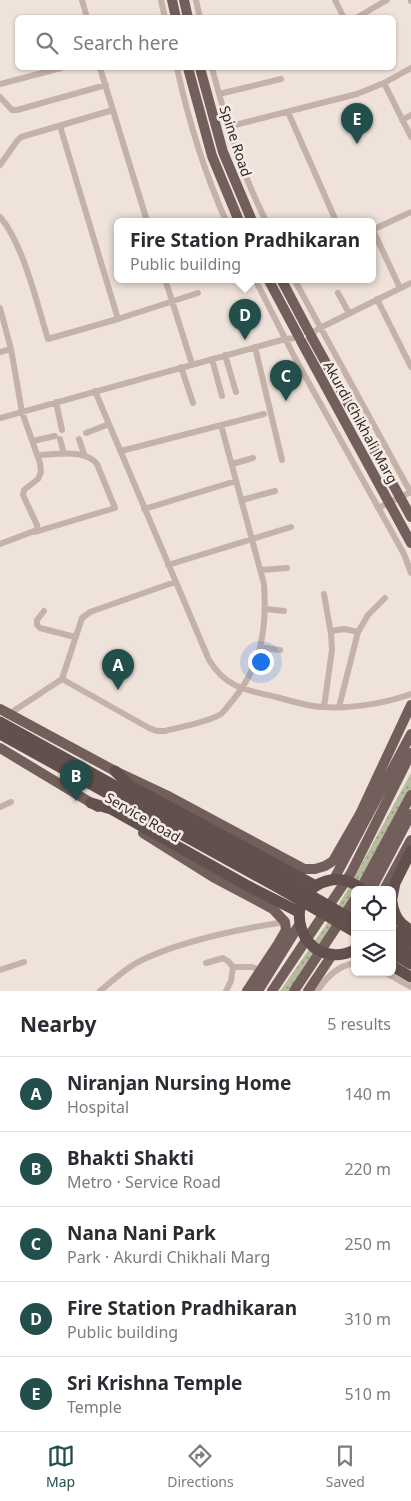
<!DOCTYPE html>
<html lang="en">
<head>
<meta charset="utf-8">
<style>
	body { margin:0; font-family:"Noto Sans",sans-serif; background:#f2f2f3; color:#2b2b33 }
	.controls { position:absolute; right:15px; bottom:15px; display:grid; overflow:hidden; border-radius:8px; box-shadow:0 1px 4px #0004 }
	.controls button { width:45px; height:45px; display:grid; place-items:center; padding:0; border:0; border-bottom:1px solid #e1e1e2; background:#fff; color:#2b2b33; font:25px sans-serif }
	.you { position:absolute; left:260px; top:661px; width:18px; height:18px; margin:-12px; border:4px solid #fff; border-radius:50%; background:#1a73e8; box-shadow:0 0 0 8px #1a73e833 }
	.badge { display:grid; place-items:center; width:32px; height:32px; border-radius:50%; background:#224e4b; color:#fff; font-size:16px; font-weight:700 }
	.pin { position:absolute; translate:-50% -41px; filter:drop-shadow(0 1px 2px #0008) }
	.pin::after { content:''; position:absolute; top:26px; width:18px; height:15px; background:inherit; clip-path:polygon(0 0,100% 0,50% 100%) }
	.popup { position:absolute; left:114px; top:218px; width:262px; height:65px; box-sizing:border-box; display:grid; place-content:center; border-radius:8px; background:#fff; filter:drop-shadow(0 1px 4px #0005); font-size:16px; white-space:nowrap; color:#7c7c81 }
	.popup b { font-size:19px; color:#2b2b33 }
	.popup::after { content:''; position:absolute; left:50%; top:100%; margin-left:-10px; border:10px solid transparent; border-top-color:#fff }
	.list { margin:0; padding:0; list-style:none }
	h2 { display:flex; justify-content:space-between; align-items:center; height:65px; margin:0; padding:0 20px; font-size:21px }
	h2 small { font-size:16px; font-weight:400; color:#7c7c81 }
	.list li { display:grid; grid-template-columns:32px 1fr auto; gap:15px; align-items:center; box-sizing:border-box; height:75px; padding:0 20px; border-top:1px solid #e1e1e2 }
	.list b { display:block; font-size:19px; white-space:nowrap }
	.list p { margin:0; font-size:16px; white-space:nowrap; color:#7c7c81 }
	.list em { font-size:16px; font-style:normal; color:#7c7c81 }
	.icon { flex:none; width:28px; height:28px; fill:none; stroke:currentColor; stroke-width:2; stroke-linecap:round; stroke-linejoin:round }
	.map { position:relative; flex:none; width:411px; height:991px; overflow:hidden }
	.search { position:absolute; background:#fff; box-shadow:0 1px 4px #0004; left:15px; right:15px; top:15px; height:55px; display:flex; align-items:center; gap:12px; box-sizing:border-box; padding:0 18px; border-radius:8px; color:#7c7c81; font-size:19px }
	.sheet { height:440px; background:#fff }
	nav { display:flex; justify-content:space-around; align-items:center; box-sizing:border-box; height:70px; border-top:1px solid #e1e1e2; background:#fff; font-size:14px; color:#7c7c81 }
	nav a { display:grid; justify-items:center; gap:2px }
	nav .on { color:#224e4b }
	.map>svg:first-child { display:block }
</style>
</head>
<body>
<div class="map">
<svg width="411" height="991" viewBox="0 0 411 991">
	<defs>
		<pattern id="garden-dots" width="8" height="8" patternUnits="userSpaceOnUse" patternTransform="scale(1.25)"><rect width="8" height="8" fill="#b5bb9c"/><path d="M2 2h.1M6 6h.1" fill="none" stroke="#94987f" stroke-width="1.8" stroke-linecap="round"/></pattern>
	</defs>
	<rect width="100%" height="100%" fill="#eee2da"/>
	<path fill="url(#garden-dots)" d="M411,773V792L355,890V896L292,991H280L326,925L348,889Z"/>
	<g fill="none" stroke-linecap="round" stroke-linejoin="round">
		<path stroke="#c4b1a7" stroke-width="6" d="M82,0L87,18
			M161,0L165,18
			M196,0L200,18
			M335,0L344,18
			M411,0V1
			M356,18L387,0
			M100,68L147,221
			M177,68C189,123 203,169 226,221
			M212,68C226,121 241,172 266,221
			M384,83L411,137
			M0,84L61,68
			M219,94L281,79
			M0,97L12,110H17L106,85
			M288,112L336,221
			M402,120L411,115
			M60,126L118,319
			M227,127L357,94L384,83L411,68
			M0,165L17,141L21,137L113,110
			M0,217C23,243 37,304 48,339L118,319L198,293
			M372,230L411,212
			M373,230L400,288
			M165,279L192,364
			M255,279L295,358L404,554L411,573
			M294,279L411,493
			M338,293L349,313
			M377,299L411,367
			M0,308L11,349L22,412L40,463L41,472L38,479L24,490L23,495L37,525V530L0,544
			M310,334L320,328L411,283
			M255,347L282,460
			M0,352L11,349
			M225,355L236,392
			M212,359L222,396
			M181,367L193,403
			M95,391L209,660C226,688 246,690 276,697C292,701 308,707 324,707C351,709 386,703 411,694
			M56,402L62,430
			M0,418L285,339L299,338
			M86,433L109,424
			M60,439L64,454
			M79,439L84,454
			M33,441L55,436
			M121,451L264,414
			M232,464L253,458
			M242,500L275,491
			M378,508L411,492
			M144,509L236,481
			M35,532L115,508L97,464C84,448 56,455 38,455
			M168,565L291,527
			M261,570L287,568
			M266,609L284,611
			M44,611L37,620V625L40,628L75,637
			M331,631L344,629L358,632
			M260,647L280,650
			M62,679L149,728L157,731H165C180,727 209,722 221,714C225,711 229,704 233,700C262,665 267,627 264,584L221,425
			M324,707L332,650L331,634L324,594
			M339,707L358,632L368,615L385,598
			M9,714L62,679L82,618L90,612L175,582
			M0,807L11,802
			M206,963L223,958L228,961L233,967L231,981L226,991
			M233,967H252L260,970
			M0,970L24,962
			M384,972L411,987
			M100,991C113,981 125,968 140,961C181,941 240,929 285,922
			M317,991C327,977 337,966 355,963"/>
		<path stroke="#725e5a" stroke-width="10" d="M172,0L176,18
			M184,0L188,18
			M188,68L212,156L239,221
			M200,68L223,152L252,221
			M268,279L299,337
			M281,279L309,332
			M311,336L411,517
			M301,341L411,543
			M0,709L115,771L166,795L304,869H315L325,866L333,861L360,814L411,705
			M0,748L98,807
			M143,833L213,877L273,909L285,922L286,930L278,944L247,991
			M334,879L411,734
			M360,890L411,795
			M371,890L411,814
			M384,890L411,840
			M258,991L299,925
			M272,991L351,873L411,753
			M294,991L355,899
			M308,991L332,955"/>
		<path stroke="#62504c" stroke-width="11" d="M115,771L129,785L316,886
			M91,803L111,809L248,886L299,912
			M392,898L395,883L411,851
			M392,902C394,915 399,924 411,930
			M392,930L411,942
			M392,943L411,954
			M392,953L411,964
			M392,966L411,977"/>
		<path stroke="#62504c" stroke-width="11" d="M0,722L286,881L355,921
			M0,734L277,887L355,932
			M355,950C300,975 275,891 331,880C342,878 354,882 362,890"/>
	</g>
	<g text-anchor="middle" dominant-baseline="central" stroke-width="5" stroke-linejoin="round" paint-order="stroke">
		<g font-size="14" fill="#322927" stroke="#f6ece5">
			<text transform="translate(236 141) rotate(72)">Spine Road</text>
			<text transform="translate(361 422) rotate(61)">Akurdi Chikhali Marg</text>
			<text transform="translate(143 817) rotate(30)">Service Road</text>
		</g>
	</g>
</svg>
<div class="controls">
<button><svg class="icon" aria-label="locate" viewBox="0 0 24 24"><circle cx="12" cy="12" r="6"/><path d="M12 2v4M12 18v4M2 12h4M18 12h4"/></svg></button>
<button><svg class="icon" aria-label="layers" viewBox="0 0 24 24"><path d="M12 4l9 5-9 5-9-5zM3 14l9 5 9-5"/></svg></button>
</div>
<div class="you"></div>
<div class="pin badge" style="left:118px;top:690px">A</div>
<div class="pin badge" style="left:76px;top:801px">B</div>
<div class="pin badge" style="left:286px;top:401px">C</div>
<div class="pin badge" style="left:245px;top:340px">D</div>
<div class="popup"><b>Fire Station Pradhikaran</b>Public building</div>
<div class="pin badge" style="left:357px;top:144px">E</div>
<div class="search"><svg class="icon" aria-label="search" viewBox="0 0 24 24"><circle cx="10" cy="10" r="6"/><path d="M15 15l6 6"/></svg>Search here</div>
</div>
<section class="sheet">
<h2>Nearby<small>5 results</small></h2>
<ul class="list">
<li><span class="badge">A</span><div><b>Niranjan Nursing Home</b><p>Hospital</p></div><em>140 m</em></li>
<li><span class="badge">B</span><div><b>Bhakti Shakti</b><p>Metro · Service Road</p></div><em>220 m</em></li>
<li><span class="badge">C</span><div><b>Nana Nani Park</b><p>Park · Akurdi Chikhali Marg</p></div><em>250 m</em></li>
<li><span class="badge">D</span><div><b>Fire Station Pradhikaran</b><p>Public building</p></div><em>310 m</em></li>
<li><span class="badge">E</span><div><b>Sri Krishna Temple</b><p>Temple</p></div><em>510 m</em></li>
</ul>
</section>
<nav>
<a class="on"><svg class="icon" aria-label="map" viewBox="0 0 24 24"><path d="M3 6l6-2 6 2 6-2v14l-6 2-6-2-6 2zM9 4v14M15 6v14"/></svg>Map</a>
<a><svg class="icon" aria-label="directions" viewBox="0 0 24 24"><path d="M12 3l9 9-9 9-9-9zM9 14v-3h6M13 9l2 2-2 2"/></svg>Directions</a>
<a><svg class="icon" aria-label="saved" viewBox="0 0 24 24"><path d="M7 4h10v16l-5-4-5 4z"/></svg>Saved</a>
</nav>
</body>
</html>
